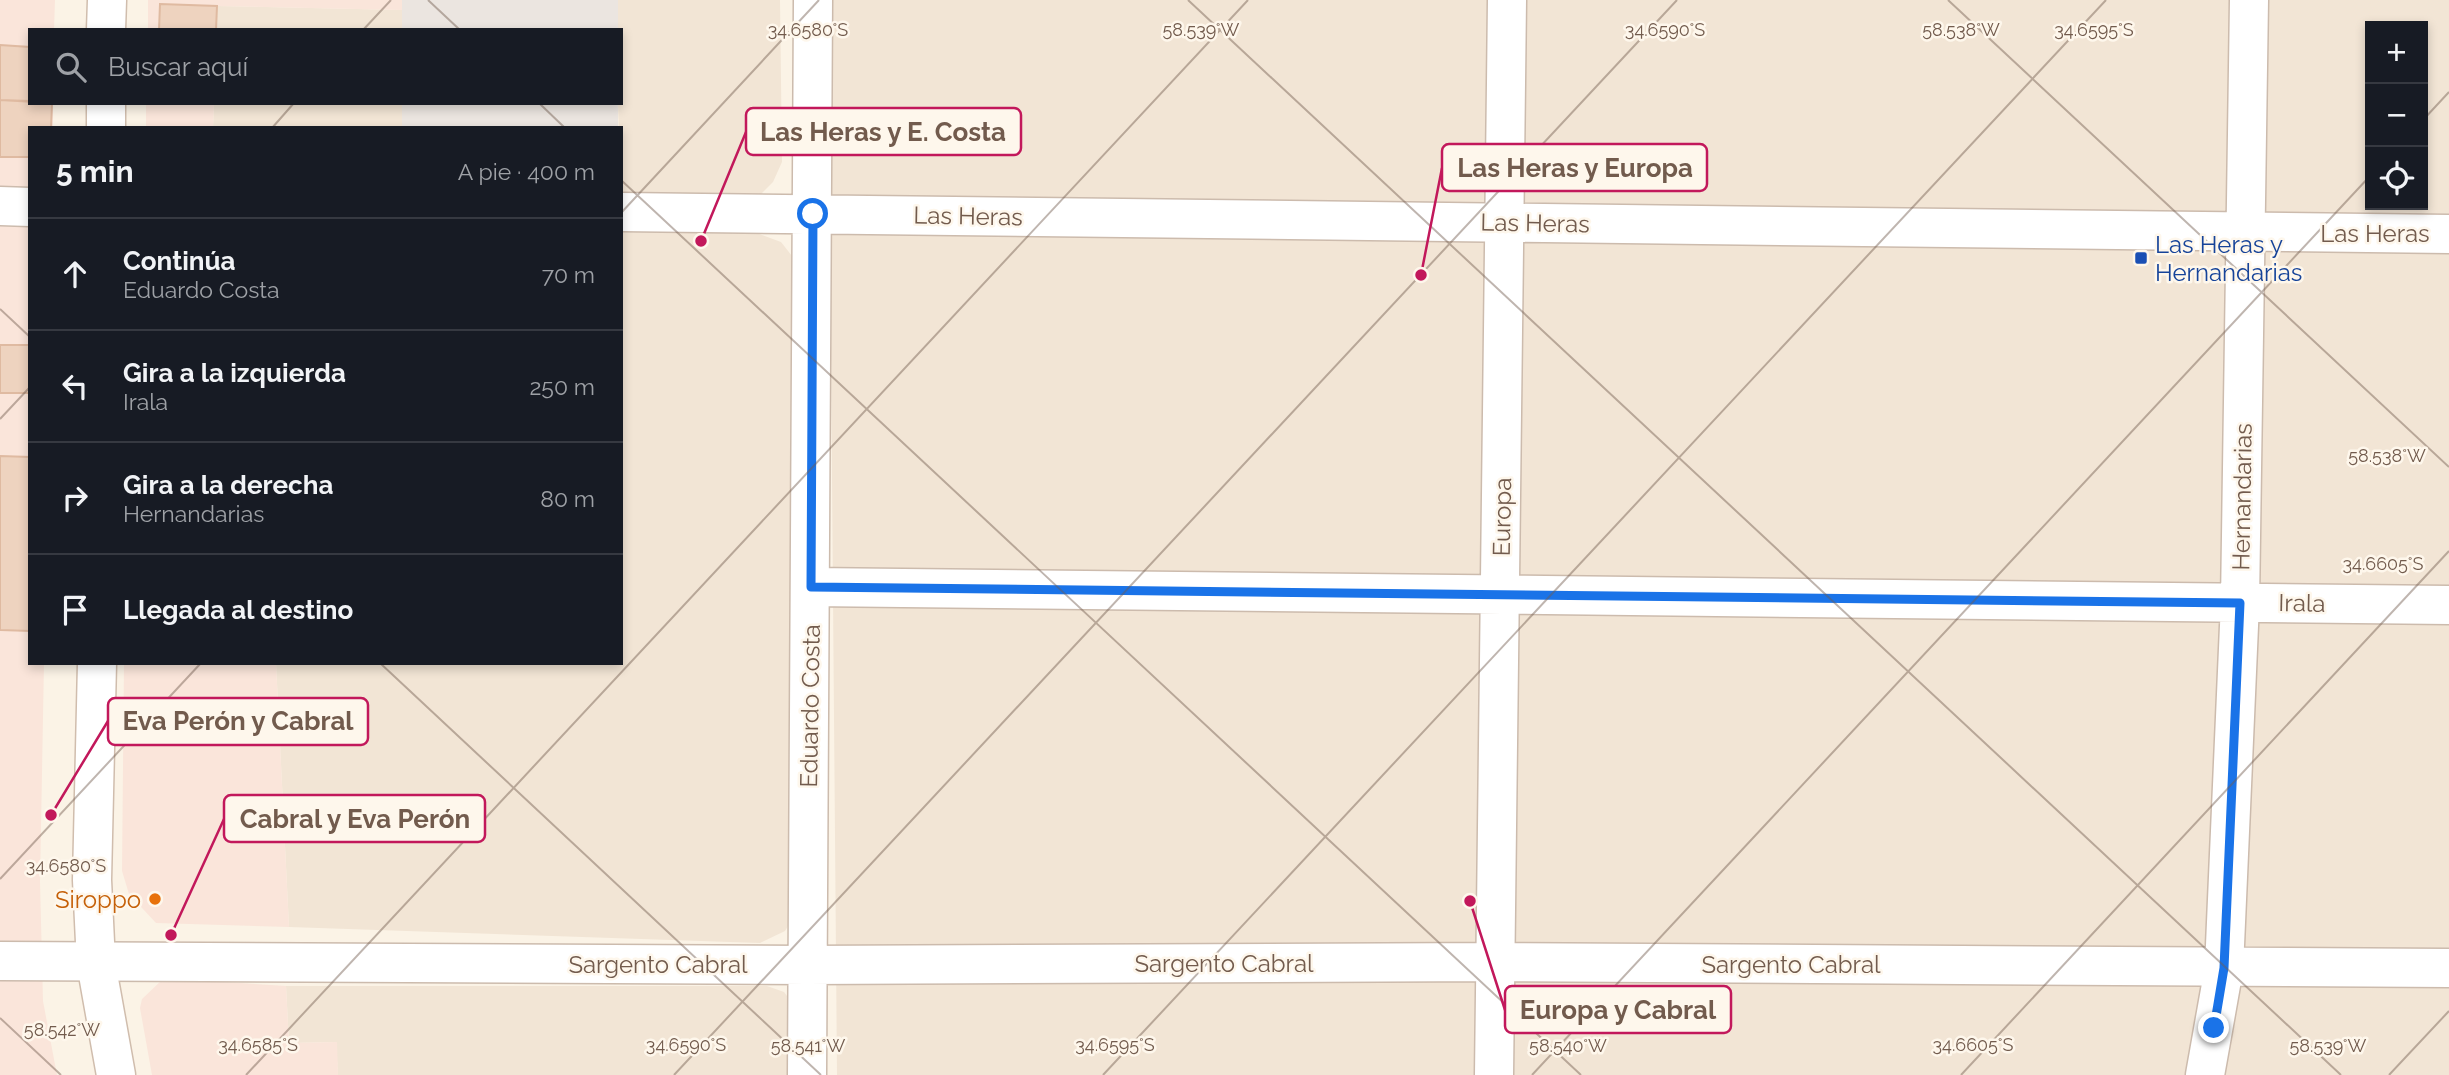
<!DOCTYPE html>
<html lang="es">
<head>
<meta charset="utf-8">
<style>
	body { margin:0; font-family:Raleway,sans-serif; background:#20242c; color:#f1f3f6 }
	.controls { position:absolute; right:21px; top:21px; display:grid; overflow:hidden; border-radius:0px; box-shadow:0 4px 10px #0003 }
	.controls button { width:63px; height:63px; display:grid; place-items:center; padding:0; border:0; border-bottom:2px solid #363941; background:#171b24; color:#f1f3f6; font:35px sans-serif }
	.stop { position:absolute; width:21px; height:21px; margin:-16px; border:5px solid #1a73e8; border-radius:50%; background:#fff }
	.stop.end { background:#1a73e8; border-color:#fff; box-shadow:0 2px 7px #0008 }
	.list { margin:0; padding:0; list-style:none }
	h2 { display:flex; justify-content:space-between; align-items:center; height:91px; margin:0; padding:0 28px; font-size:30px }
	h2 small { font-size:23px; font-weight:400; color:#9ea1a6 }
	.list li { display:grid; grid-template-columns:46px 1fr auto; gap:21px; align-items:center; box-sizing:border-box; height:112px; padding:0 28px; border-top:2px solid #363941 }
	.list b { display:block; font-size:26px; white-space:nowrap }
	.list p { margin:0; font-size:23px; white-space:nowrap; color:#9ea1a6 }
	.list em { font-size:23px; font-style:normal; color:#9ea1a6 }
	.icon { flex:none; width:38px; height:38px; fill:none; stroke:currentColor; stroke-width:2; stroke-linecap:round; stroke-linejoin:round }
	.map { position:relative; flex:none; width:2449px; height:1075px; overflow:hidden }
	.search { position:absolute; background:#171b24; box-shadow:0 4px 10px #0003; left:28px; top:28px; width:595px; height:77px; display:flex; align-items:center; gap:18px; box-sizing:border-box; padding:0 24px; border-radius:0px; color:#9ea1a6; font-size:26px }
	.panel { position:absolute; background:#171b24; box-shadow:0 4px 10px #0003; left:28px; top:126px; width:595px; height:539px; border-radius:0px }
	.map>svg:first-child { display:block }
</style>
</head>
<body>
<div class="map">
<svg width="2449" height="1075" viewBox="0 0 2449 1075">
	<rect width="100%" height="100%" fill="#fbf3e6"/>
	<path fill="#f2e5d5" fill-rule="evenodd" d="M618,0H780L782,162L773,182L761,194L746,200L621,194L618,103H621V30H618Z
		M828,0H2449V1075H837ZM2370,26H2423V205H2370Z
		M217,6L402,10V30H216Z
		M214,103H402V128H213Z
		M621,230L754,232L781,242L792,256L799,275L795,915L785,931L760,943L289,927L276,663H621Z
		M286,986H767L784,992L794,1005V1075H338L336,1042L289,1043Z"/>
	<path fill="#fae5da" d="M0,0H55L54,30H30V103H53V128H30V663H44L40,882L43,1001L57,1075H0Z
		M148,0H402V10L217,6L216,30H148Z
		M146,103H214L213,128H146Z
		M124,663H276L289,927L156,923L129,894L122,871Z
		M176,979L286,986L289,1043L337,1042L338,1075H152L140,1008L142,999L162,980Z"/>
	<path fill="#ebe5e0" d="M402,0H618V30H402Z
		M402,103H618V128H402Z"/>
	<path fill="#eed3bf" stroke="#dfbaa1" stroke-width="2" d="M160,4L217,6L216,30H159Z
		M0,45L30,47V101L0,100Z
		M0,100L52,103L51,128H30V157H0Z
		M0,345H30V393H0Z
		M0,456L30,457V631L0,630Z"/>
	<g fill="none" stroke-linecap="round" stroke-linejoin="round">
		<g stroke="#ccbbad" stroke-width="41">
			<path id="street" d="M0,206L30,207
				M621,212L2449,234
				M811,587L2449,605
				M0,961L807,965L1495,962L2449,968
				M807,1075L813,0
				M1494,1075L1507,0
				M2205,1075L2224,968L2240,603L2249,0"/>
		</g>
		<g stroke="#d0bdad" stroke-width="41">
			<path id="secondary" d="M106,30L107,0
				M106,128V103
				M97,663L92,880L96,963L116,1075"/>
		</g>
		<use href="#street" stroke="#fff" stroke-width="38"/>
		<use href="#secondary" stroke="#fff" stroke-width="38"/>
	</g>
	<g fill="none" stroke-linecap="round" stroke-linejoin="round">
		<path stroke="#1a73e8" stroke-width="9" d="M813,214L811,587L2240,603L2224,968L2214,1028"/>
	</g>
	<path fill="none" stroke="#725b4d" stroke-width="2" stroke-opacity="0.45" d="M428,0L460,30M1188,0L2341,1075M1948,0L2449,467M363,30L391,0M539,103L565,128M2423,120L2449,92M272,128L294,103M621,180L1581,1075M621,213L819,0M0,309L30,337M0,419L30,387M380,663L821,1075M0,879L201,663M0,1018L61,1075M246,1075L1248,0M674,1075L1677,0M1103,1075L2106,0M1532,1075L2370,176M1961,1075L2449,551M2389,1075L2449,1011"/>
	<rect fill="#1a4fb4" stroke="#fef7ec" stroke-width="2.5" x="2134" y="251" width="14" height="14" rx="3.5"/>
	<circle fill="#e8710a" stroke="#fef7ec" stroke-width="2.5" cx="155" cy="899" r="7"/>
	<g text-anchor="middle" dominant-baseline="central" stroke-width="5" stroke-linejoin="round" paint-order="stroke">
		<g font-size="24" fill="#725b4d" stroke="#fef7ec">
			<text transform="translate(968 216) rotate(1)">Las Heras</text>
			<text transform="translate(1535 223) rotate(1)">Las Heras</text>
			<text x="2375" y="233">Las Heras</text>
			<text transform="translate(2242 497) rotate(-89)">Hernandarias</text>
			<text transform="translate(1502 517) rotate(-89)">Europa</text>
			<text transform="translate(2302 603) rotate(1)">Irala</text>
			<text transform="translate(810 706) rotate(-89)">Eduardo Costa</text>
			<text x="1224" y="963">Sargento Cabral</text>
			<text x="658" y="964">Sargento Cabral</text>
			<text x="1791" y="964">Sargento Cabral</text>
		</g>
		<g font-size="24" fill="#164399" stroke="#fef7ec" text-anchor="start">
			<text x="2155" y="244">Las Heras y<tspan x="2155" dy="28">Hernandarias</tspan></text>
		</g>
		<g font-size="24" fill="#c56008" stroke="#fef7ec" text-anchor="end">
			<text x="141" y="899">Siroppo</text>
		</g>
	</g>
	<g font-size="18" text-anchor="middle" fill="#725b4d" stroke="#fef7ec" stroke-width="5" stroke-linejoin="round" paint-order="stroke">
		<text x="1201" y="36">58.539°W</text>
		<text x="1961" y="36">58.538°W</text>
		<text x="808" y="36">34.6580°S</text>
		<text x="1665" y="36">34.6590°S</text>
		<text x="2094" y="36">34.6595°S</text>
		<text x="2387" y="462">58.538°W</text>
		<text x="2383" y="570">34.6605°S</text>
		<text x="66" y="872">34.6580°S</text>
		<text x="62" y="1036">58.542°W</text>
		<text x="258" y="1051">34.6585°S</text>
		<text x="686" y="1051">34.6590°S</text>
		<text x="1115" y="1051">34.6595°S</text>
		<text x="1973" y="1051">34.6605°S</text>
		<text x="808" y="1052">58.541°W</text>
		<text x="1568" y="1052">58.540°W</text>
		<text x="2328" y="1052">58.539°W</text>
	</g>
	<path fill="none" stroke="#c2185b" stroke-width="2.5" d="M701 241L746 132M1421 275L1442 168M51 815L108 721M171 935L224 819M1470 901L1505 1010"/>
	<g fill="#c2185b" stroke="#fef7ec" stroke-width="2.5">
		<circle cx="701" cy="241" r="7"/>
		<circle cx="1421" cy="275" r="7"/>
		<circle cx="51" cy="815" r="7"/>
		<circle cx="171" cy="935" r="7"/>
		<circle cx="1470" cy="901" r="7"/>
	</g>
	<g fill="#fef7ec" stroke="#c2185b" stroke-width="2.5">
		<rect x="746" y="108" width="275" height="47" rx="7"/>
		<rect x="1442" y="144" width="265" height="47" rx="7"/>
		<rect x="108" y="698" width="260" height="47" rx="7"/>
		<rect x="224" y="795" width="261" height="47" rx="7"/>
		<rect x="1505" y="986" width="226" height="47" rx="7"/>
	</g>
	<g font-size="26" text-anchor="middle" font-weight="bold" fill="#725b4d">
		<text x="883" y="141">Las Heras y E. Costa</text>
		<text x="1575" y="177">Las Heras y Europa</text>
		<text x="238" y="730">Eva Perón y Cabral</text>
		<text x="355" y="828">Cabral y Eva Perón</text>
		<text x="1618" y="1019">Europa y Cabral</text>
	</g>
</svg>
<div class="controls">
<button>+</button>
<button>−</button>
<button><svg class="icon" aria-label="locate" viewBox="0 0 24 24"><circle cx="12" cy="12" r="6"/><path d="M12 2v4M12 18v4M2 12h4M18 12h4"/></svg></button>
</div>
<div class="stop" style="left:813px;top:214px"></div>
<div class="stop end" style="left:2214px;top:1028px"></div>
<div class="search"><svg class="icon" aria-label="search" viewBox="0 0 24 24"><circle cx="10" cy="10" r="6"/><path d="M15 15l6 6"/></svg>Buscar aquí</div>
<section class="panel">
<h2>5 min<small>A pie · 400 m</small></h2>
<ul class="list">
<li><svg class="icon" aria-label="ahead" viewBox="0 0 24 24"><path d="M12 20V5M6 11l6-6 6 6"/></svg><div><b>Continúa</b><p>Eduardo Costa</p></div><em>70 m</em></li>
<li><svg class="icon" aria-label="left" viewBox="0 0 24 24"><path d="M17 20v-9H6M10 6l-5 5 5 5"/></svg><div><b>Gira a la izquierda</b><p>Irala</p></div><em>250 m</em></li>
<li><svg class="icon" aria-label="right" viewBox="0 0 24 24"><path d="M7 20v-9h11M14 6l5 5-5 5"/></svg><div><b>Gira a la derecha</b><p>Hernandarias</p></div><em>80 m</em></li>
<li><svg class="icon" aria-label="arrive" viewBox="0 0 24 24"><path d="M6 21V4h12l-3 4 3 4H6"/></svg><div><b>Llegada al destino</b></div></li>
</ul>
</section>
</div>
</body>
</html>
